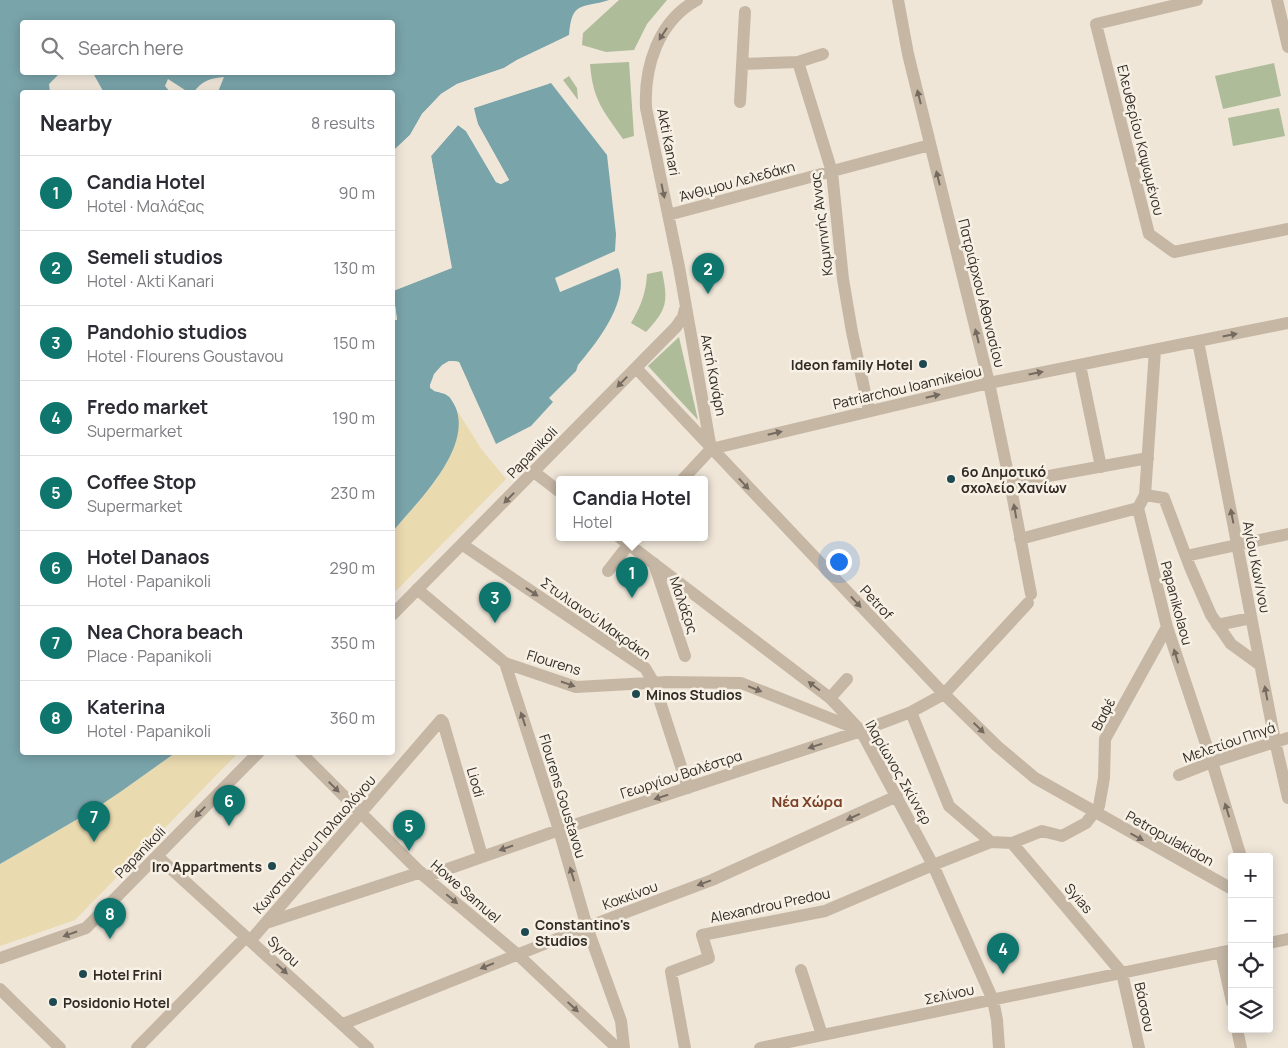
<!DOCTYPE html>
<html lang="en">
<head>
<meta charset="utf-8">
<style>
	body { margin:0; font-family:Manrope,sans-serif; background:#f2f2f3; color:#2b2b33 }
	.controls { position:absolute; right:15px; bottom:15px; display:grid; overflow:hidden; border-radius:5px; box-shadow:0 2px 12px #0003 }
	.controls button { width:45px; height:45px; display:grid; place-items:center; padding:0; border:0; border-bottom:1px solid #e1e1e2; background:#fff; color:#2b2b33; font:25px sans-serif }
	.you { position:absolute; left:838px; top:561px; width:18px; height:18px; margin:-12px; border:4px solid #fff; border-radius:50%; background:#1a73e8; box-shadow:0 0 0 8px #1a73e833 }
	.badge { display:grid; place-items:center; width:32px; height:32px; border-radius:50%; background:#0f766e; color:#fff; font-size:16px; font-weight:700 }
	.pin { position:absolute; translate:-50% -41px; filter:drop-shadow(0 1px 2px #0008) }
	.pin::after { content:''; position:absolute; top:26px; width:18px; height:15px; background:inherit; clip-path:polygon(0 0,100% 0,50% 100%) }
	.popup { position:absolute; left:556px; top:476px; width:152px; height:65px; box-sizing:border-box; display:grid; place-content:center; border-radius:5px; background:#fff; filter:drop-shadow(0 1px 4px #0005); font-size:16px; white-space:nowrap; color:#7c7c81 }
	.popup b { font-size:19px; color:#2b2b33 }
	.popup::after { content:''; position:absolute; left:50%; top:100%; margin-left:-10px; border:10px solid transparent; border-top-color:#fff }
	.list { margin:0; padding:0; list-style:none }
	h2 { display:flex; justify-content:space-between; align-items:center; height:65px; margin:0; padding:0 20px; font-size:21px }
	h2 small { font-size:16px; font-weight:400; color:#7c7c81 }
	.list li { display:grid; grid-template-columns:32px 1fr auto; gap:15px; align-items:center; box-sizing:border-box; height:75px; padding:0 20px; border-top:1px solid #e1e1e2 }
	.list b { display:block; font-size:19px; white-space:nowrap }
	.list p { margin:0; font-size:16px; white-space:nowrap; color:#7c7c81 }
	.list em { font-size:16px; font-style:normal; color:#7c7c81 }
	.icon { flex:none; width:28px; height:28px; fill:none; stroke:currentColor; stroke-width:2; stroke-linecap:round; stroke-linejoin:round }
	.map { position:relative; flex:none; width:1288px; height:1048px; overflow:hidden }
	.search { position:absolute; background:#fff; box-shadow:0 2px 12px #0003; left:20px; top:20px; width:375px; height:55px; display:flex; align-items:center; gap:12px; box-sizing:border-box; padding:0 18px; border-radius:5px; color:#7c7c81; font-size:19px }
	.panel { position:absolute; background:#fff; box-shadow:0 2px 12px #0003; left:20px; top:90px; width:375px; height:665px; border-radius:5px }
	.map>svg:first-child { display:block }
</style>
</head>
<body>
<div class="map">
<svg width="1288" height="1048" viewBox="0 0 1288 1048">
	<rect width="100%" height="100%" fill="#efe6d8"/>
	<path fill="#aebc9a" d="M619,0H667L647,24L634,50L606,52L582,45L583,33Z
		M629,62L634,136L623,139C603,110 593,101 590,64Z
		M1274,63L1281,96L1223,109L1215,76Z
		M569,76L577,88L578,100L563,80Z
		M1279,108L1285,136L1233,146L1228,118Z
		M662,271C668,301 668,309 646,332L631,323C641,306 646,293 647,274Z
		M679,337L698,420L648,366Z"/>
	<path fill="#e9dab0" d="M458,412L482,450L506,479L393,594V531C417,502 452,471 457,431C458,425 458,418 458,412Z
		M175,753H238L75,920L0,946V864L95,809Z"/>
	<path fill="#79a4aa" d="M0,0H609C581,9 572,0 569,35L564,38L517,60L504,68L457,84L441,94L422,114L410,135L393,151L392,92H218L224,77C211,78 201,81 194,92H188L168,79L165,86L170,92H99L103,91L93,73L392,72V22H22V72L60,73L49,84L50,92H22V752L175,753L123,790L95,809L0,864Z
		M551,83L607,155L616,234L615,251L555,278L560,292L618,268C631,300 597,342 578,365L576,371L549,398L553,402L531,426L496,444L459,362C443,357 437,373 430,385V388C437,394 446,391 452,400C479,443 418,501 393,531L392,323L393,320L397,319L393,291L451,268L431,156L458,125L466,131L496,182L501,184L509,180L478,124L473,108Z"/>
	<path fill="#efe6d8" d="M569,35L571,36L565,40L519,62L513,67L458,86L443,96L424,116L412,137L392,154L393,151L410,135L422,114L441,94L457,84L504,68L517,60Z
		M550,81L548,84L474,108L478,125L509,180L501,184L496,182L466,131L458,125L431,156L452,268L393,291L397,320H393V323L392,317H394L392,289L449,267L429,154L457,124L459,123L468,129L498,180L501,182L505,179L476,126L471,107Z
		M449,361L459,362L469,384L467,385L458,364L452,363L447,365L441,370L433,381L432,385L435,389L449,393L461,411V416L448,394L434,391L430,385L434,374L442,365Z"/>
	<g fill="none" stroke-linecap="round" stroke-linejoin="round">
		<path stroke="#c6b7a5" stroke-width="12" d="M697,0C658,21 644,67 646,108L679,267L711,449
			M898,0L908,54L989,383L1010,483L1031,594
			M1197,0L1096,24L1149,234L1174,252L1288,229
			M1277,0L1288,47
			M798,62L823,54
			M742,64L798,62L832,172L843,279L852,332L869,411
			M740,102L745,12
			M668,215L930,145
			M1198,341L1275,741L1288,798
			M1155,350L1145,495L1138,508L1167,627L1212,762L1241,857
			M1080,365L1101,467
			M636,368L944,694L997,746L1035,778L1232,889
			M711,449L989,383L1288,323
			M534,472L560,492
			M683,479L711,449
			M1010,483L1148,458
			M1145,495L1164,498L1190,567L1211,615L1231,644L1260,665
			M619,537L830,698L861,731L933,865L993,1000L997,1020L999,1048
			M1020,539L1138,508
			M463,545L645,668L654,683L688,788
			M1186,556L1288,534
			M654,563L685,656
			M608,571L629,544
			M417,589L505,663L559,830L587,927L621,1021L624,1048
			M392,615L676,327L683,317L685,309
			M1217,625L1251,618
			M505,663L576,687L667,682L741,683L857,729
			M830,698L847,679
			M911,712L949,806L991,842
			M300,752L425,877L517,954L617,1048
			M1179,775L1212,762L1288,738
			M1012,843L1122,973L1139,1048
			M157,856L368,1048
			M425,877L559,830L861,731L911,712L944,694L1028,603
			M266,923L421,872
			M250,941L441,720L443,722L482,856
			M1269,943L1288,939
			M1221,952L1232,1002
			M0,958L86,928L259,752
			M801,970L822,1035
			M0,989L60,1048
			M343,1024L587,927L712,880L897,796
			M1237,1029L1241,1048
			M137,1048L246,937
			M685,1048L671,972L709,958L702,935L825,911L933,865L991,842L1012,843L1042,831L1062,836L1086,823L1099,806L1104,778L1105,739L1167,627
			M760,1048L1232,950"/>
	</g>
	<defs><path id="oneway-solid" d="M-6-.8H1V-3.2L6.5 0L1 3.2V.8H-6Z" transform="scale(1.25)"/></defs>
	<g fill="#756a5f">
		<use href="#oneway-solid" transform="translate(663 34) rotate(123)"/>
		<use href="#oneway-solid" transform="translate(919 97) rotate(-104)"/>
		<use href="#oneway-solid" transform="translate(938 178) rotate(-104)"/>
		<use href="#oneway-solid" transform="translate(663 191) rotate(78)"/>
		<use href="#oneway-solid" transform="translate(1230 335) rotate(-11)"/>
		<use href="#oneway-solid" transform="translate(977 336) rotate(-104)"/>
		<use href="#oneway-solid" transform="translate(1036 373) rotate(-11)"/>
		<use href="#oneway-solid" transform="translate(622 382) rotate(134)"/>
		<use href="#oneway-solid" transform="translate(933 396) rotate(-13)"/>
		<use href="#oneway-solid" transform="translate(775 433) rotate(-13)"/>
		<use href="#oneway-solid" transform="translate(744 484) rotate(47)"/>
		<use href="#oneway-solid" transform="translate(509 498) rotate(134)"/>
		<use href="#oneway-solid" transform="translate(1015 511) rotate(-100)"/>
		<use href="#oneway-solid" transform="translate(1232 516) rotate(-101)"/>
		<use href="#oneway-solid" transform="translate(532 592) rotate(34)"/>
		<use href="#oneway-solid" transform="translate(856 602) rotate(47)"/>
		<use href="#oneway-solid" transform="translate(1176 656) rotate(-107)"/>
		<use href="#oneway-solid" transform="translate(568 684) rotate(19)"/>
		<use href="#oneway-solid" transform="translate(814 686) rotate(-143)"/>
		<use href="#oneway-solid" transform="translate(755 689) rotate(22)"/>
		<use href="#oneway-solid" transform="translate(1266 693) rotate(-101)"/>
		<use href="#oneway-solid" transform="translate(523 719) rotate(-108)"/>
		<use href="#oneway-solid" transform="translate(979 728) rotate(44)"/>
		<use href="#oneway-solid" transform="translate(815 746) rotate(162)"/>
		<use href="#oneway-solid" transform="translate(334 787) rotate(45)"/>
		<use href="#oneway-solid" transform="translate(661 797) rotate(162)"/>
		<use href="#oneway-solid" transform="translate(1227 810) rotate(-107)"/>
		<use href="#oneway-solid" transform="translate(200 812) rotate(134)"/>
		<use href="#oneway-solid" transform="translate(853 817) rotate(155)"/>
		<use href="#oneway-solid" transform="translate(1137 837) rotate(29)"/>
		<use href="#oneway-solid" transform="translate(506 848) rotate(161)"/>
		<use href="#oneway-solid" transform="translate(572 874) rotate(-107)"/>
		<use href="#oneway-solid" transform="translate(704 883) rotate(160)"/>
		<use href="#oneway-solid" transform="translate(452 899) rotate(40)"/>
		<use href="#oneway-solid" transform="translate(70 934) rotate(161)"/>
		<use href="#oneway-solid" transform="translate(487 966) rotate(158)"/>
		<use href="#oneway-solid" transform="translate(282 969) rotate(42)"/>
		<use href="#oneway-solid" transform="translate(573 1007) rotate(43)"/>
	</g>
	<g fill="#1f4950" stroke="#f7f0e4" stroke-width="2">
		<circle cx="923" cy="364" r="5"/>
		<circle cx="951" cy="479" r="5"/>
		<circle cx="636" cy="694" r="5"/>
		<circle cx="272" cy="866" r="5"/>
		<circle cx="525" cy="932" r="5"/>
		<circle cx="83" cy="974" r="5"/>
		<circle cx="53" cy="1002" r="5"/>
	</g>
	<g text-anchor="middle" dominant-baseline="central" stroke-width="5" stroke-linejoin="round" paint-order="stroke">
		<g font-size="14" fill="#322b26" stroke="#f7f0e4">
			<text transform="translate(1141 140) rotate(76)">Ελευθερίου Καψωμένου</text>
			<text transform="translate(669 142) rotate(79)">Akti Kanari</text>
			<text transform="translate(737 181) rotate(-15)">Άνθιμου Λελεδάκη</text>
			<text transform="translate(821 224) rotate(-97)">Κομνηνής Άννας</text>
			<text transform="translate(982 293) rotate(76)">Πατριάρχου Αθανασίου</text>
			<text transform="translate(714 375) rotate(79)">Ακτή Κανάρη</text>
			<text transform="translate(907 387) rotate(-13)">Patriarchou Ioannikeiou</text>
			<text transform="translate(532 452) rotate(-46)">Papanikoli</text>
			<text transform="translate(1257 567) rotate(79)">Αγίου Κων/νου</text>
			<text transform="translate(877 602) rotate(47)">Petrof</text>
			<text transform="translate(1177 603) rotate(75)">Papanikolaou</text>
			<text transform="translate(684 605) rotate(71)">Μαλάξας</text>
			<text transform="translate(596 618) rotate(35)">Στυλιανού Μακράκη</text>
			<text transform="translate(554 662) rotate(17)">Flourens</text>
			<text transform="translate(1103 714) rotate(-63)">Βαφέ</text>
			<text transform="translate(1229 742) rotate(-19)">Μελετίου Πηγά</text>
			<text transform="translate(899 772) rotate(60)">Ιλαρίωνος Σκίννερ</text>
			<text transform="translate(681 774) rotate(-18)">Γεωργίου Βαλέστρα</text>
			<text transform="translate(476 782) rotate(74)">Liodi</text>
			<text transform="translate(563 796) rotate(73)">Flourens Goustavou</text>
			<text transform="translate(1170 838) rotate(29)">Petropulakidon</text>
			<text transform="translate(314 844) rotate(-49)">Κωνσταντίνου Παλαιολόγου</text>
			<text transform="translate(140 852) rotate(-46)">Papanikoli</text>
			<text transform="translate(466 891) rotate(41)">Howe Samuel</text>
			<text transform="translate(630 895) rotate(-20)">Κοκκίνου</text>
			<text transform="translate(1079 898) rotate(49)">Syias</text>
			<text transform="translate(770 905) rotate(-12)">Alexandrou Predou</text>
			<text transform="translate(284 951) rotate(42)">Syrou</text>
			<text transform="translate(949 994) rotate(-12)">Σελίνου</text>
			<text transform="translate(1145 1007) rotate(78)">Βάσσου</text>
		</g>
		<g font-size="14" font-weight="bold" fill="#322b26" stroke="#f7f0e4" text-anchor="start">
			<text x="913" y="364" text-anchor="end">Ideon family Hotel</text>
			<text x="961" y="471">6ο Δημοτικό<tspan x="961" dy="16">σχολείο Χανίων</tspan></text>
			<text x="646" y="694">Minos Studios</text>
			<text x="262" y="866" text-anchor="end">Iro Appartments</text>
			<text x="535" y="924">Constantino's<tspan x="535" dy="16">Studios</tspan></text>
			<text x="93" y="974">Hotel Frini</text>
			<text x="63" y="1002">Posidonio Hotel</text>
		</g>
		<g font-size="15" font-weight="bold" fill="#7b4025" stroke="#f7f0e4">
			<text x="807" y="801">Νέα Χώρα</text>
		</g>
	</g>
</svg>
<div class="controls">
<button>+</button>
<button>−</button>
<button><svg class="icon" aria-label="locate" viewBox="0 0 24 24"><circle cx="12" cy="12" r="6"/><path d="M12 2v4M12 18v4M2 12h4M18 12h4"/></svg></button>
<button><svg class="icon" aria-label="layers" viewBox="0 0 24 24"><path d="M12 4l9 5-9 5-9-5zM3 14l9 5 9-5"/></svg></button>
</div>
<div class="you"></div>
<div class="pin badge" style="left:632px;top:598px">1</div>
<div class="popup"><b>Candia Hotel</b>Hotel</div>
<div class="pin badge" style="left:708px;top:294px">2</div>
<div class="pin badge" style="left:495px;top:623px">3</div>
<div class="pin badge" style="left:1003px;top:974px">4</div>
<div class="pin badge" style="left:409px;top:851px">5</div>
<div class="pin badge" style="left:229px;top:826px">6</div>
<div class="pin badge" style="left:94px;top:842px">7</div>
<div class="pin badge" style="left:110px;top:939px">8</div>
<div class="search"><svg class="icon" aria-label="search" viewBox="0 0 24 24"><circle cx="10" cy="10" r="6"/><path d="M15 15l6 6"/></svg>Search here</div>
<section class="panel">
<h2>Nearby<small>8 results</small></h2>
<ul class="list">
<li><span class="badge">1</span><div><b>Candia Hotel</b><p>Hotel · Μαλάξας</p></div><em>90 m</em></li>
<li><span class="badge">2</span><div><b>Semeli studios</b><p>Hotel · Akti Kanari</p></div><em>130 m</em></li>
<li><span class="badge">3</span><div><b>Pandohio studios</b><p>Hotel · Flourens Goustavou</p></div><em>150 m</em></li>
<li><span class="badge">4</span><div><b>Fredo market</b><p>Supermarket</p></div><em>190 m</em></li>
<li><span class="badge">5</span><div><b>Coffee Stop</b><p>Supermarket</p></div><em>230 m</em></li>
<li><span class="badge">6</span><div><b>Hotel Danaos</b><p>Hotel · Papanikoli</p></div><em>290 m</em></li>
<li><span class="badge">7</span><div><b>Nea Chora beach</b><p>Place · Papanikoli</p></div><em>350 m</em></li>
<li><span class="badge">8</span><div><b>Katerina</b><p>Hotel · Papanikoli</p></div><em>360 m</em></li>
</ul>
</section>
</div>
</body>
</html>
